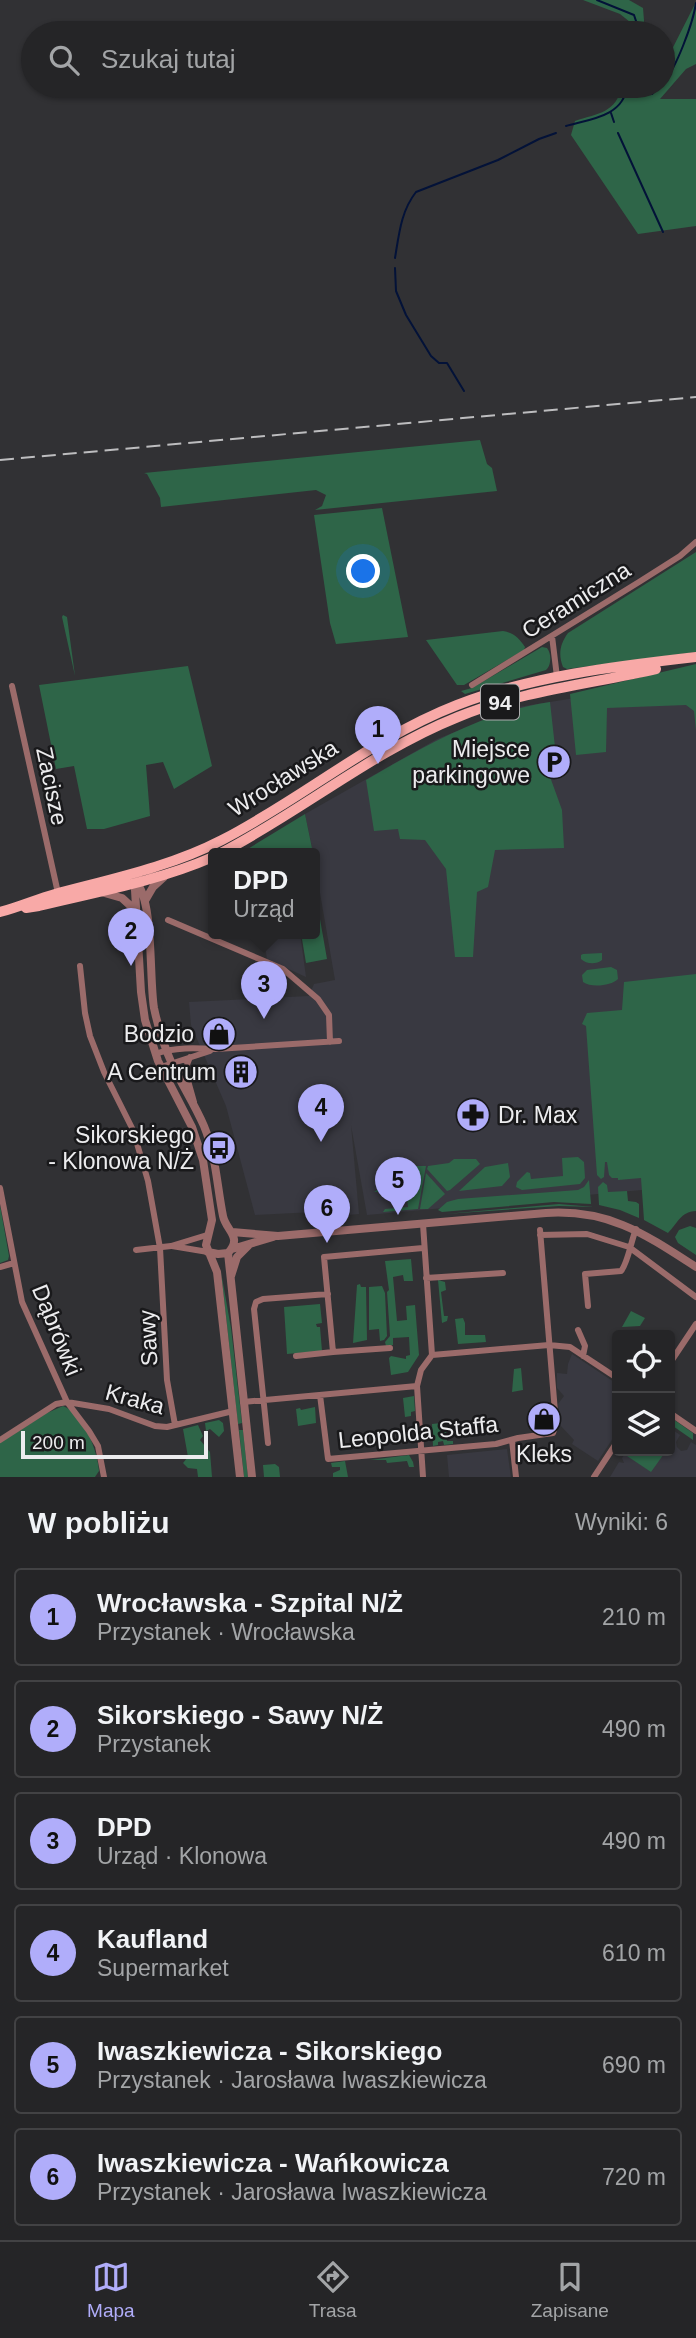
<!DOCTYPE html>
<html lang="pl">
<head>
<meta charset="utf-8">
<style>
	body { margin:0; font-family:Helvetica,sans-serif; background:#313133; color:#f1f3f6 }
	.controls { position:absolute; right:21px; bottom:21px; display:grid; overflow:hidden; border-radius:7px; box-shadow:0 2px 5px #0004 }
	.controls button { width:63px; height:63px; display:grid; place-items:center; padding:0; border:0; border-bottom:2px solid #424244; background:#252527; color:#f1f3f6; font:35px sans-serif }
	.scale { position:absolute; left:21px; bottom:18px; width:187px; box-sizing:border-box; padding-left:7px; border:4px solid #ececee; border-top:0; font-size:19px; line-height:24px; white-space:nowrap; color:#ececee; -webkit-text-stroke:5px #19191b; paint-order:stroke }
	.you { position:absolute; left:364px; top:572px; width:24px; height:24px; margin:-18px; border:5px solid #fff; border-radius:50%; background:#1a73e8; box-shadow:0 0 0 10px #1a73e833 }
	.badge { display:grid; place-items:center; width:46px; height:46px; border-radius:50%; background:#b0adfa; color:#111; font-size:23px; font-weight:700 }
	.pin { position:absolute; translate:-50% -58px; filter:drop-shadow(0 2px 4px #0008) }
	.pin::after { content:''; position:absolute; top:37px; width:24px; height:21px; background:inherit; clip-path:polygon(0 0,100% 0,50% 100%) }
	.popup { position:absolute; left:208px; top:848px; width:112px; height:91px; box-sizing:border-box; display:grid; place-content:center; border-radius:7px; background:#252527; filter:drop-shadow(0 2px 5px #0005); font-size:23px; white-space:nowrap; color:#a3a5a7 }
	.popup b { font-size:26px; color:#f1f3f6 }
	.popup::after { content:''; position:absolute; left:50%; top:100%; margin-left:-14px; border:14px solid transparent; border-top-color:#252527 }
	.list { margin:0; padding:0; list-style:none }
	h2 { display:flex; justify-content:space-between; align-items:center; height:91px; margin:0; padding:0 28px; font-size:30px }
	h2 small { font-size:23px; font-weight:400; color:#a3a5a7 }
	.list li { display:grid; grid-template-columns:46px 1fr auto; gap:21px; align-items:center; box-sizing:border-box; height:98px; margin:0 14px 14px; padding:0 14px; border:2px solid #424244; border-radius:7px }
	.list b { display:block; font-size:26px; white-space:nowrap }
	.list p { margin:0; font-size:23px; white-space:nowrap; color:#a3a5a7 }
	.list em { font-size:23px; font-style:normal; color:#a3a5a7 }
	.icon { flex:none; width:38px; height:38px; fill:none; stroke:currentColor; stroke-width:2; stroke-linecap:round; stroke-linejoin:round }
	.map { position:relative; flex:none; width:696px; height:1477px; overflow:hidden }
	.search { position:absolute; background:#252527; box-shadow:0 2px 5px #0004; left:21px; right:21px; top:21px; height:77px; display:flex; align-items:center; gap:18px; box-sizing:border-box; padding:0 24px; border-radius:38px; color:#a3a5a7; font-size:26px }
	.sheet { height:763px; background:#252527 }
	nav { display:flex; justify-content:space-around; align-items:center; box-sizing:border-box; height:98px; border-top:2px solid #424244; background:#252527; font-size:19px; color:#a3a5a7 }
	nav a { display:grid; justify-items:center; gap:4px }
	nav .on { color:#b0adfa }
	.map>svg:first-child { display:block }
</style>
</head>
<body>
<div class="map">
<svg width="696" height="1477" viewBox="0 0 696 1477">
	<rect width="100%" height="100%" fill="#313134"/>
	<path fill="#393941" d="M696,679V1185L367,1215L351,1125L359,1214L315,1218L314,1212L255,1215L226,1106L191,1025L189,1002L309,996L314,984L335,980L315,864V853H313L305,814L437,739L518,707Z
		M263,933H300L306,977L267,959Z
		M572,1354L617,1384V1432L598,1461L572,1444L574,1440L560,1425L558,1404L564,1396L557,1388V1373L567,1374L568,1364Z
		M670,1428L680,1435L676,1442L677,1447L681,1451L687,1450L691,1442L696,1445V1477H610L619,1462L624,1463L622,1458L627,1451H670Z
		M507,1449L511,1477H449L447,1455Z"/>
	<path fill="#2e6548" d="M583,0H629L643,8L645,33H633L635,26L620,14Z
		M696,2V64L686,69L660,99H696V226L638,234L571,135L575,121C599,113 616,113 622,86H663V67Z
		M480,440L487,464L492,468L497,491L315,510L322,506L326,495L316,490L161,507L160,498L147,474L144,473Z
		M382,508L408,637L336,644L330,623L314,515Z
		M696,552V652L567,669L563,667C558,654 560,644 568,633Z
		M63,615L67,617L75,676L62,617Z
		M503,631C514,633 519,638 525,647L524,650L464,685H457L426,640Z
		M542,647L547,648C552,654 551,666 546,670L465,694L461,691L472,688Z
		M696,664V730L694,711L686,705L607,708L606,752L576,755L570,694Z
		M188,666L212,766L174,789L163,762L146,765L150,816L104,829H87L74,766L56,769L39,685Z
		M550,702L555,747L545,752L549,774L562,810L564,848L495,850L488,887L477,892L473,957H455L446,869L425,840L400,839L398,829L374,831L366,780C424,746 483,712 550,702Z
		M305,814L313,853H247L246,850Z
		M315,902H317L327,959L306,963L301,933H315Z
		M602,953V960C596,965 586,964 581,959V955L583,954Z
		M611,967L617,970L618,979C611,986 591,988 583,982L582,975L587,970Z
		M696,974V1211C680,1212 678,1223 668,1233L644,1220L641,1178L618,1180V1178H612L609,1175L607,1162H605L604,1177L601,1179L597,1175L586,1026L582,1024L587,1013L622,1010L624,982Z
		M578,1157L584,1162L585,1178L580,1184L522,1190L516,1187L517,1182L527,1172L530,1173L531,1179L563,1176L562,1158Z
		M454,1159H476L480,1164L450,1190L447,1191L427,1169L428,1166L449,1163Z
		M508,1163L510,1177L502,1186L459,1191L485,1167Z
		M412,1166H426L418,1209L383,1212L385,1209L408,1207L407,1199L390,1200V1194L386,1191L374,1192Z
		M426,1173L445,1194L428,1209H420Z
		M589,1180L591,1204L554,1202L442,1212L438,1210L447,1202L458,1199L578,1190L584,1187Z
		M603,1182L607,1185L608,1192L627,1191L628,1201L636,1202L639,1204V1218L620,1210L599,1205L598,1187Z
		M559,1204L594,1207L559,1206L445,1214Z
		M0,1205L9,1256L8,1260L0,1263Z
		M690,1226L696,1228V1255L678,1243L675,1237L679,1230Z
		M411,1259L413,1281H404L403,1275L393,1277L397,1321L407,1320L406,1306L415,1305L419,1355L408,1372L391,1375L389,1358L391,1356L406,1359V1356L410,1355L409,1337L393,1338V1345L386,1346L385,1342L390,1336L387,1292L389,1290L385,1261Z
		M221,1272L231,1328L242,1423L238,1424Z
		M438,1280L445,1282L446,1290L441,1292L444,1316H448L447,1321L442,1323Z
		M360,1284L361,1287H366L367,1340L353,1343L357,1285Z
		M382,1286L385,1293L387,1336L384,1340L380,1341L379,1329L369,1330V1287Z
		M320,1304L322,1323L316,1324L317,1327H320L322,1351L287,1354L284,1307Z
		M631,1311L645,1318L640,1326L622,1327Z
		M463,1318L465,1323V1335H485L486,1342L458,1344L455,1319Z
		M521,1368L523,1390L512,1392L514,1369Z
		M414,1396L415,1411L411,1412V1416L405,1417L403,1398Z
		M63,1406C83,1413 98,1451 99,1471L95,1477H0V1443L47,1413Z
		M315,1407L316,1423L298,1426L296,1409L300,1408L301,1410Z
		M670,1417L693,1433V1440L670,1424Z
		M219,1420L223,1423L224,1431L219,1437L210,1429L206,1431L205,1423Z
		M441,1423V1428H446L447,1441H453V1444L444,1445L443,1441L438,1442V1445L433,1446L432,1424Z
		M198,1425L203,1436L200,1440L210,1452L212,1477H198L197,1469L188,1468L183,1463L188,1457L183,1429Z
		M239,1430H243L248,1477H244Z
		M631,1451H666L651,1472L627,1456Z
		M409,1455L413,1462L414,1467H409L407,1461L387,1463L386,1460H370Z
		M345,1461L348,1477H333V1473L340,1470V1467H332L331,1463Z
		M275,1464L279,1467L280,1477H264L263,1465Z"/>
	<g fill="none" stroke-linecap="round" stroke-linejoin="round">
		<path stroke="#031238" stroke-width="2" d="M597,0L634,15L637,24L636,33
			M663,83C676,69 693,23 696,3
			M627,95L652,94L660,86
			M611,113L614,122
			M566,126C591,119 624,116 627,86
			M618,133L663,232
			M395,258C399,234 401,211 416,192L498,160L539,139L556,133
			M395,268L396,291L406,315L431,356L439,363H447L464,391"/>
		<path stroke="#9b6b6a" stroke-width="6" d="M552,636L557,677
			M472,685L639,582L680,556L696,542
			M12,686L58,893
			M168,920L283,969L318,999L329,1015L330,1042
			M80,966L85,1013L90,1036L104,1072L133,1130L148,1181L160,1248L167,1380L175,1425
			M155,1054C175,1047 195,1048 216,1049L339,1041
			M190,1057L185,1070L194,1102
			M161,1067L210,1051
			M0,1188L22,1302L67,1402L89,1431L98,1446L104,1477
			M423,1224L432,1355
			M540,1235L587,1234L629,1247L696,1297
			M172,1246L208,1252
			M136,1250L171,1246L207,1235
			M0,1267L14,1263
			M426,1278L503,1273
			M588,1306L585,1274L621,1271C628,1263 631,1241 636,1229
			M578,1330L585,1346L583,1356
			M390,1348L333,1352L324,1257L423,1248
			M296,1356L333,1352
			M670,1363L696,1324
			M417,1386L423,1477
			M320,1395L328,1459L496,1444L518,1438L553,1433L556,1424L540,1230
			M243,1402L417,1386L421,1370L432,1355L549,1345L570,1347L617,1378
			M670,1413L696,1431
			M0,1440L56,1404L67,1402L109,1409L155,1426L167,1427L233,1411
			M512,1440L516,1477
			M268,1443L254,1309L256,1302L263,1299L328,1294
			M594,1477L617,1442"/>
		<path stroke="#9b6b6a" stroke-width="8" d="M139,879L135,890L141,992L145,1020L158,1061L192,1127L203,1160L212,1220L206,1245L217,1272L240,1477
			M136,882C154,901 149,978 154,1008C158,1027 164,1046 172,1064C182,1085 195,1105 204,1126C216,1155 217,1186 223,1216C226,1231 243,1237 228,1253L218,1254L208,1252
			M101,892L122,898L135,910
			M146,899L153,887L164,877
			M232,1232L278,1236L546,1213C609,1209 645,1234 696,1267
			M232,1249L273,1237
			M228,1253L252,1477
			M231,1276L237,1257L248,1246"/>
		<path stroke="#f8a9a7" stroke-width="10" d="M221,853C302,811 373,751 458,717C521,691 590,684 656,669
			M26,908L39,906C97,892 158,881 213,857
			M0,912C19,907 37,899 55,894C111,879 170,867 222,840C302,799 372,738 457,705C531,676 617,666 696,657"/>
		<path stroke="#bdbdbf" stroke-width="2" stroke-dasharray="14 7" stroke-linecap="butt" d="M0,460L696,397"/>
	</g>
	<defs>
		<g id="parking-disc" transform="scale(1.75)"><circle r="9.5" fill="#b0adfa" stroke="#19191b"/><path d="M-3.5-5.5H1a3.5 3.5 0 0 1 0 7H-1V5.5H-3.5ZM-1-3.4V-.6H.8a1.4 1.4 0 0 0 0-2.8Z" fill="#111"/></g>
		<g id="shop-disc" transform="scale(1.75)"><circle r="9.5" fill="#b0adfa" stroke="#19191b"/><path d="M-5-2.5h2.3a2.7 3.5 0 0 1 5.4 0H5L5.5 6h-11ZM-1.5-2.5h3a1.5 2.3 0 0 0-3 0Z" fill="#111"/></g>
		<g id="building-disc" transform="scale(1.75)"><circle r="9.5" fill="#b0adfa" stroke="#19191b"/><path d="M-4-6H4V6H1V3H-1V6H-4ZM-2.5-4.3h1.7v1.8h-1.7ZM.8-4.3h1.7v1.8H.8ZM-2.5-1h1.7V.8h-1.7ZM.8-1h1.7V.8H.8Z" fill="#111"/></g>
		<g id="pharmacy-disc" transform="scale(1.75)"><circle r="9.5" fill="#b0adfa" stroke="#19191b"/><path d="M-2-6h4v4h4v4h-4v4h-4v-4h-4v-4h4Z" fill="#111"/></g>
		<g id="bus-disc" transform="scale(1.75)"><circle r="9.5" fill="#b0adfa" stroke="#19191b"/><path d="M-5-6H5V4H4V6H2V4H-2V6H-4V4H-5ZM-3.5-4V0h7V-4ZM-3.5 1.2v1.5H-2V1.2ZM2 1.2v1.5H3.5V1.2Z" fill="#111"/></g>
	</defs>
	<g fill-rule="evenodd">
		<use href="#parking-disc" x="554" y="762"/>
		<use href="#shop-disc" x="219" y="1034"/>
		<use href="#building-disc" x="241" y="1072"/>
		<use href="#pharmacy-disc" x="473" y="1115"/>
		<use href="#bus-disc" x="219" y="1148"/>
		<use href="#shop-disc" x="544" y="1419"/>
	</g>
	<g text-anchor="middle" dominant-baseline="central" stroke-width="5" stroke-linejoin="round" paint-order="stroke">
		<rect fill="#19191b" stroke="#adadaf" stroke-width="2" x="481" y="684.5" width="38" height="35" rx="5"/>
		<g font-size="21" font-weight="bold" fill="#ececee">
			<text x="500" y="702">94</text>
		</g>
		<g font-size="23" fill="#ececee" stroke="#19191b">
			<text transform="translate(576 600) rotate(-32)">Ceramiczna</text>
			<text transform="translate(283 778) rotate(-32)">Wrocławska</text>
			<text transform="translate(52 786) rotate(78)">Zacisze</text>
			<text transform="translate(57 1330) rotate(68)">Dąbrówki</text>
			<text transform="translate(148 1338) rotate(-93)">Sawy</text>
			<text transform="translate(135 1399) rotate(15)">Kraka</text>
			<text transform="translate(418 1432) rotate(-6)">Leopolda Staffa</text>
		</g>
		<g font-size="23" fill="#ececee" stroke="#19191b" text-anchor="end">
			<text x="530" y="749">Miejsce<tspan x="530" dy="26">parkingowe</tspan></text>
			<text x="194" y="1034">Bodzio</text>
			<text x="216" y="1072">A Centrum</text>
			<text x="498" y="1115" text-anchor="start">Dr. Max</text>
			<text x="194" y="1135">Sikorskiego<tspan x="194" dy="26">- Klonowa N/Ż</tspan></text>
			<text x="544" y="1454" text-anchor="middle">Kleks</text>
		</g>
	</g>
</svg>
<div class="controls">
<button><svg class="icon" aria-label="locate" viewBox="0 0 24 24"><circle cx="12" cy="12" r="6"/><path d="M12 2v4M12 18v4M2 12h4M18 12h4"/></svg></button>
<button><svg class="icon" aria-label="layers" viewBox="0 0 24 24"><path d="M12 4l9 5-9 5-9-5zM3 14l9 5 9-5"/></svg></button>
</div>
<div class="scale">200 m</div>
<div class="you"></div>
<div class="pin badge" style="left:378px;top:764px">1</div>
<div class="pin badge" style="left:131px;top:966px">2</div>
<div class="pin badge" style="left:264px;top:1019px">3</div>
<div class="popup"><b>DPD</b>Urząd</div>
<div class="pin badge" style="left:321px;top:1142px">4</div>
<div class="pin badge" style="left:398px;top:1215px">5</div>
<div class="pin badge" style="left:327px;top:1243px">6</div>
<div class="search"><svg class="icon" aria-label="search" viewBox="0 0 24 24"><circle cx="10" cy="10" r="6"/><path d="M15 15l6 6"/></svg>Szukaj tutaj</div>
</div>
<section class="sheet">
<h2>W pobliżu<small>Wyniki: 6</small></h2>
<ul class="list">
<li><span class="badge">1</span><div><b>Wrocławska - Szpital N/Ż</b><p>Przystanek · Wrocławska</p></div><em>210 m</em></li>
<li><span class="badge">2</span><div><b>Sikorskiego - Sawy N/Ż</b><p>Przystanek</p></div><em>490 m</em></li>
<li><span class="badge">3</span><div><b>DPD</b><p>Urząd · Klonowa</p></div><em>490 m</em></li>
<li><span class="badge">4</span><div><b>Kaufland</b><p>Supermarket</p></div><em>610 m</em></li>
<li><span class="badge">5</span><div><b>Iwaszkiewicza - Sikorskiego</b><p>Przystanek · Jarosława Iwaszkiewicza</p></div><em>690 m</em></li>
<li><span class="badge">6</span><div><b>Iwaszkiewicza - Wańkowicza</b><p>Przystanek · Jarosława Iwaszkiewicza</p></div><em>720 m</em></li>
</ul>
</section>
<nav>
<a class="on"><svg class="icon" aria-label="map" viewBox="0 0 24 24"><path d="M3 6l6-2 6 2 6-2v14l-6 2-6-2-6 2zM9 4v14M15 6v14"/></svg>Mapa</a>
<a><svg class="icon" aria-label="directions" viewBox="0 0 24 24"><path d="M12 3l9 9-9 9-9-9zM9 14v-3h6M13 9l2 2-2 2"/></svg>Trasa</a>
<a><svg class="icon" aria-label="saved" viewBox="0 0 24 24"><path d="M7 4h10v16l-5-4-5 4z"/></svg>Zapisane</a>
</nav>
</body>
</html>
